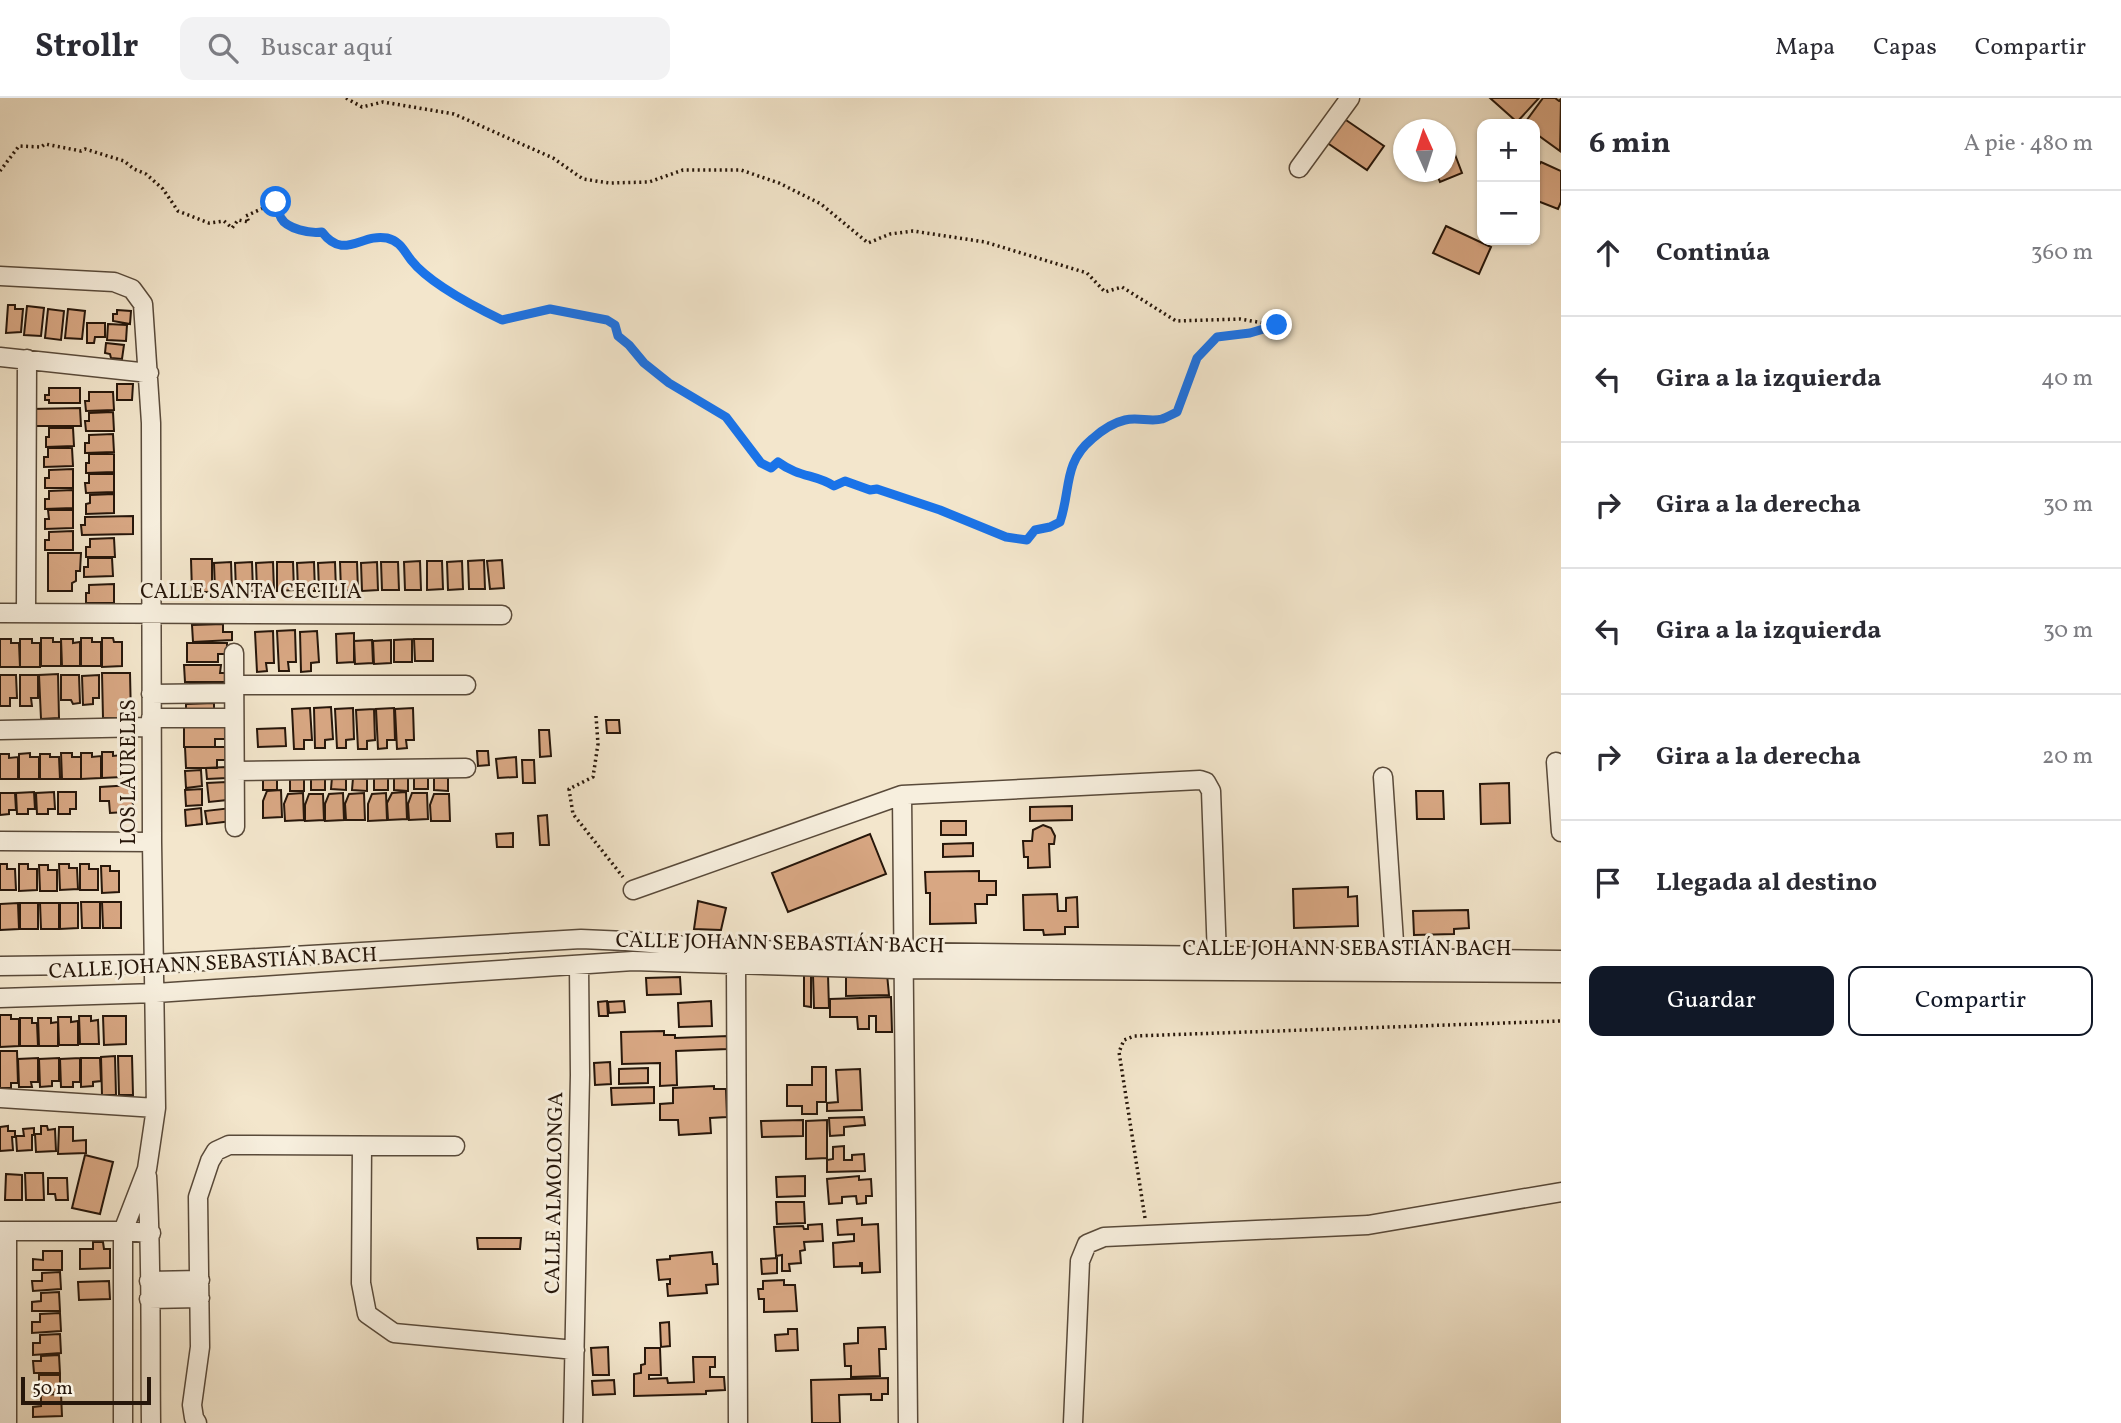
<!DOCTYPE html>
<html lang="es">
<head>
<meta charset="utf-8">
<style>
	body { margin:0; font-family:Vollkorn,serif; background:#f2f2f3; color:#2b2b33 }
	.controls { position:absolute; right:21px; top:21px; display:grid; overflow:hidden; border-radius:14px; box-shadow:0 2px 5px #0004 }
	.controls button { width:63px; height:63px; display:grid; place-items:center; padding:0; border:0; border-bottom:2px solid #e1e1e2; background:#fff; color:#2b2b33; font:35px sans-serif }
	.compass { position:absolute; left:1393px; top:21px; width:63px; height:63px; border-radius:50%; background:#fff; box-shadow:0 2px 5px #0004; rotate:357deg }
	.scale { position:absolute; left:21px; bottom:18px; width:130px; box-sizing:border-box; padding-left:7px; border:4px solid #26160a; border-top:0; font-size:19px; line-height:24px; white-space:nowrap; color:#26160a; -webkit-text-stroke:5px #f7efde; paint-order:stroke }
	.stop { position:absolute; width:21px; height:21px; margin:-16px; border:5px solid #1a73e8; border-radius:50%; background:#fff }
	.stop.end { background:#1a73e8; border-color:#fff; box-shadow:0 2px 7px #0008 }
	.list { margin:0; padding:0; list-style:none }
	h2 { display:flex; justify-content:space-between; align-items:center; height:91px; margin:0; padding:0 28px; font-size:30px }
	h2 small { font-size:23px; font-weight:400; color:#7c7c81 }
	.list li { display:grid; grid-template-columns:46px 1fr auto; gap:21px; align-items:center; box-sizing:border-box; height:126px; padding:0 28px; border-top:2px solid #e1e1e2 }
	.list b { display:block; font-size:26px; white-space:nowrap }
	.list em { font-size:23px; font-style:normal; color:#7c7c81 }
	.actions { display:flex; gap:14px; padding:21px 28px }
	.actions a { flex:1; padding:16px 0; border:2px solid #111827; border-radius:14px; text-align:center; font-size:24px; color:#111827 }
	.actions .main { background:#111827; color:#fff }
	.icon { flex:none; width:38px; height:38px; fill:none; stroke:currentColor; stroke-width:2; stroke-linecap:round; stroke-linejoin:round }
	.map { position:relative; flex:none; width:1561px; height:1325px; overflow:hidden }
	header { display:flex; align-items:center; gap:42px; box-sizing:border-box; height:98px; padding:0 35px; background:#fff; border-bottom:2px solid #e1e1e2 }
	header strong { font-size:33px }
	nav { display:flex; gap:38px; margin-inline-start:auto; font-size:24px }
	.search { width:490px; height:63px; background:#f2f2f3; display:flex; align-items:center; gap:18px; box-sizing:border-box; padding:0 24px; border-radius:14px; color:#7c7c81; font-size:26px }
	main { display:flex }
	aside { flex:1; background:#fff }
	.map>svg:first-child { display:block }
</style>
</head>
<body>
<header>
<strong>Strollr</strong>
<div class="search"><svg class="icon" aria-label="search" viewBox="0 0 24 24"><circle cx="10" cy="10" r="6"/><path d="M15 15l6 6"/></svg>Buscar aquí</div>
<nav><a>Mapa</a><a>Capas</a><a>Compartir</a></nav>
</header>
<main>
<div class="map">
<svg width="1561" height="1325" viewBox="0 0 1561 1325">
	<rect width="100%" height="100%" fill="#f3e6cc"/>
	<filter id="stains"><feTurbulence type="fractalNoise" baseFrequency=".00286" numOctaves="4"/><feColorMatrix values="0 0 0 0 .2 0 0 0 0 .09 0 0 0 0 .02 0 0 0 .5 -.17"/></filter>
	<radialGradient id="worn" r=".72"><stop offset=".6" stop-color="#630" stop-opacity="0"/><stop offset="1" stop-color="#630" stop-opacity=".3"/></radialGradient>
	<path fill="#d8a783" stroke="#26160a" stroke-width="2" d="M1490,0H1539L1517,24Z
		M1543,0H1555L1559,3L1561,1L1560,53L1535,35V26H1524Z
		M1343,20L1384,48L1367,72L1326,44Z
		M1454,54L1462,75L1440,84L1436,74H1446V58Z
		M1541,64L1561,73V104L1558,111L1535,102V73Z
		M1446,128L1491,149L1479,176L1433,155Z
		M8,207H15V211H23L21,234L6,235Z
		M27,208L44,210L41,238L24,237Z
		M48,211L64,213L61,242L45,240Z
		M68,211L85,213L82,241L65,240Z
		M117,212L131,213L130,226L113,223V216H117Z
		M87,225H105V239H95L94,245H87Z
		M108,226L127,227L126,243L107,242Z
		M106,245L124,247L122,261L111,260L110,256L105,255Z
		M117,286H133L132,302H117Z
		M49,290H80V305H49V302H45V297H49Z
		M89,294H113L114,312L86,313L85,303H89Z
		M80,310L81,328H31V311Z
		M113,314L114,333H86L85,323H89V315Z
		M49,330H73L74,348L46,349V339H49Z
		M113,336L114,354L85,355V345H89V337Z
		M48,350H72L73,368L44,369V359H48Z
		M89,356H114V374L86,375V365H89Z
		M73,371V390H45V380H49V372Z
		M89,376H114V394L86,395L85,385H89Z
		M73,392V410L45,411V401H49V393Z
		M114,396V415L86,416V406L90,405V397Z
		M48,412H73V430L45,431V421H49Z
		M133,418V436L82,437L81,427H85V419Z
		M73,433V452H45V442H49V434Z
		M114,440L115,459H86V449H90V441Z
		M48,455H81L80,473H76V483L72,485V493H48Z
		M88,460H112L113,478L84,479V469H88Z
		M191,461H212V494H192Z
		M484,462L485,491H469L468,463Z
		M502,462L504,490L490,491L487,463Z
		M420,463L421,492H405L404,464Z
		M427,463H442L443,491L427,492Z
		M462,463L463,491L448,492L447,464Z
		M231,464L232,493H215L214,465Z
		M252,464L253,493H236L235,465Z
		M273,464L274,493H257L256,465Z
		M277,464H293L294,492L277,493Z
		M314,464L315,493H298L297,465Z
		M335,464L336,492L319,493L318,465Z
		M340,464H357L358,492L341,493Z
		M377,464L378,492L362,493L361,465Z
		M381,464H398L399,492H382Z
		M114,486V505H86V495H89V487Z
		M223,526V534H232V542L193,544L192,527Z
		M295,532L296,564H288L289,573H279L277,533Z
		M273,533L274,565H266L267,573L257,574L255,534Z
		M317,533L319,564L311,565V573L301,574L300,534Z
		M354,535V564L337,565L336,536Z
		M41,540H53V544H61V568H41Z
		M81,540H92V544H101V568H81Z
		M102,540H113L114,544H122V568L102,569Z
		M0,541H11V545H19L20,569H0Z
		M20,541H32V545H40V569H20Z
		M61,541H73V545L80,544V568H62Z
		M412,541V564H394V542Z
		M414,541H433V563H415Z
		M372,542L373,565L355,566L354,543Z
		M391,542V565L374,566L373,543Z
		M187,545H227V556H218V564H187Z
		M184,567H221L220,575H226V584H185Z
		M102,575H130L131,620H103Z
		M58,576L59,620L41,621L39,577Z
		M0,577H16L17,600H10V608H0Z
		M20,577H38V600H31L32,608H20Z
		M61,577H79L80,605L73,606L71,602H61Z
		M99,577V600H93V606L83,607L82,578Z
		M214,605V615H186V606Z
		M331,609L333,641L325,642V650H315L314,610Z
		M310,610L312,642H304V651H294L292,611Z
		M353,610L354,641L346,642V650H337L335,611Z
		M394,610L395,642H387V650L378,651L376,611Z
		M413,610L414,642H406L407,650L397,651L395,611Z
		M374,611L375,642L367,643V651H358L356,612Z
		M606,622H619L620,635H607Z
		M227,628V641H215V649H184V629Z
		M285,630L286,648L258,649L257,631Z
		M539,632H549L551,658L540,659Z
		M185,649H229V662H217V670H186Z
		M477,653H488L489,667L478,668Z
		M102,654H113V658L122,657V679L102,680Z
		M30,655V659H39V681H19V656Z
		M61,655H72V659H81V681H62Z
		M81,655H92V659L101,658V680L81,681Z
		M0,656H9V660L18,659V681H0Z
		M40,656H50V659H59L60,681H40Z
		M516,659L517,679L498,680L496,661Z
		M522,662H534L535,685H523Z
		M226,669L227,680L207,681L206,670Z
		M201,672L202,688L186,690L185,673Z
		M332,679L346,680V692L331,691Z
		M374,679L388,680V692H374Z
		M414,679H428V691H414Z
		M263,680H277V692H263Z
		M290,680L304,681V693H290Z
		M311,680H325V692H311Z
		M353,680L367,681V693L352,692Z
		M394,680H408V693L394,692Z
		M434,680H448V693L434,692Z
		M226,684L227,702L209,704L207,685Z
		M1509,685L1510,725L1481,726L1480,686Z
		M132,687L133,710H125V714L110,715L109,703H100V689Z
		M202,691V707L186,708L185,692Z
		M281,692L282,719L263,720V703L267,693Z
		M1416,693H1443L1444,721H1417Z
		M34,694L35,711H28V716H17L16,695Z
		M54,694L55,711H48V716H37L36,695Z
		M58,694H76V711H70V716H58Z
		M406,694L407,721L388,722L387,705L392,695Z
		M0,695H15L16,712H9V716L0,717Z
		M303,695L304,722L285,723L284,706L288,696Z
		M343,695L344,722L325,723V706L329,696Z
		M364,695L365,722H346L345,706L349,696Z
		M386,695L387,722L368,723V706L372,696Z
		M412,695H427L428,721L409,722L408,706Z
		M309,696H323L324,722L305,723V707Z
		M434,696H449L450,723H431L430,707Z
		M1072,708V722L1030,723V709Z
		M201,710L202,726L186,728L185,712Z
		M231,710L232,723L207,726L205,713Z
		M547,717L549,747H540L538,718Z
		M941,723H966V737H941Z
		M1043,727L1051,730L1055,738L1054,746H1049L1050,769L1028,770V759H1024L1023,743H1032L1033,732Z
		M513,735V749H497L496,736Z
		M870,736L886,776L788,814L772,775Z
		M973,745V758L943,759V746Z
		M0,766H7V771H15L16,792H0Z
		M19,766H28V771H37V792L19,793Z
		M59,766H69V770H77L78,791L60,792Z
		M80,766H89V771H98V792H80Z
		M39,767H48V772H57V793H40Z
		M101,768H110V773H119V794L102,795Z
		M979,773V783H996V797H987V806H975L976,825L930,826V795H926L925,774Z
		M1348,789V799L1357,798L1358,828L1294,830L1293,791Z
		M1057,796L1058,813H1066V800L1077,799L1078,829H1065V836L1044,837L1043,832H1024L1023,797Z
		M698,803L726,810L721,832L694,831Z
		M81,804H100V830H82Z
		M102,804H121V830H103Z
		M18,805L19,831L0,832V806Z
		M20,805H38V831H20Z
		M40,805H59V831H41Z
		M60,805H78V830L60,831Z
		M1468,812L1469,830L1454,831V836L1414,837L1413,813Z
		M804,873L811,874V909L804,908Z
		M887,876L889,897L846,898V877Z
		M813,877H828L829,910H814Z
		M680,879L681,896L647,897L646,880Z
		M891,899L892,934H876V918H869V931H858L857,919H830V901Z
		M607,903L608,918H599L598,904Z
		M624,903L625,914L609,915L608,904Z
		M711,903L712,928L679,929L678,905Z
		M0,917H11V921H19V948L0,949Z
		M79,918H91V923L98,922L99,946H80Z
		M103,918H126V946L104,947Z
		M58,919H71V924L78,923V947H59Z
		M20,920H32V925H37L38,948H20Z
		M38,920H51V925L58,924V948H39Z
		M664,933V937H675V940L728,938V951L676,953L677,987L660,988V965L622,966L621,934Z
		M0,953H17L18,985H11V990H0Z
		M115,958L116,997H102L101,959Z
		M118,958H132L133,997H119Z
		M38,960V984H31L32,989H19L18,961Z
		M59,960V983H52V988L40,989L39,961Z
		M80,960V984H73V989H61L60,961Z
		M81,960H100L101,983L93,984V988L81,989Z
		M610,964L611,986L595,987L594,965Z
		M812,969H826V1004H817V1016H802V1008H787V987H812Z
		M648,970V985L619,986V971Z
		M860,971L862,1012L827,1013V1005L838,1004L836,972Z
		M714,988V991H726L727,1019L710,1020L711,1035L679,1037L678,1022H660V1006L673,1005V990Z
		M654,989V1005L612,1007L611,990Z
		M864,1019L865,1027L844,1029V1037L830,1038L829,1020Z
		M803,1022V1038L762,1039L761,1023Z
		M827,1022V1060L806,1061V1023Z
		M8,1028V1033H15V1039H12L13,1052L0,1053V1029Z
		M41,1028H47L48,1032L55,1031L56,1053L36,1054L35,1036H41Z
		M59,1029H73V1043L86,1042V1055L58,1056Z
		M34,1030V1037H32V1052L17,1053L16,1038H24L23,1031Z
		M844,1048V1062H852V1057L864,1056L865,1073L827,1074V1062L833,1061V1049Z
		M85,1057L113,1064L100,1116L72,1110Z
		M25,1075H43L44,1102H26Z
		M6,1076L22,1077V1102H5Z
		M805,1078V1098L777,1099L776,1079Z
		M859,1078V1082L871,1081L872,1098H866V1105L857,1106L856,1098L842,1099V1105L829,1106L827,1081Z
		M48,1080H67L68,1102H56L55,1096H48Z
		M776,1104H804L805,1125L777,1126Z
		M862,1120V1127L878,1126L880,1174L862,1175V1165H860V1168L834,1169L833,1145L854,1143V1136L838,1137L837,1122Z
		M822,1126L823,1143L804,1144L805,1152L800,1153L801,1165L789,1166L790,1173H782V1157L776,1158L774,1129L803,1128L804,1131H808V1127Z
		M477,1140H521L520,1151H478Z
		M93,1144H103L104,1151H110V1170L80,1171V1151H93Z
		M43,1153H62V1172H33V1161L43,1162Z
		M712,1154L713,1166H717L718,1186L706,1187L707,1195L668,1198L667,1186H670V1181L659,1182L657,1162L670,1161V1158Z
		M777,1160V1175L762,1176L761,1161Z
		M60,1174L61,1191L33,1193L32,1183H42V1175Z
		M784,1182V1187H795L797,1213L764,1214V1201H759L758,1191H763V1183Z
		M109,1183L110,1201L79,1202L78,1184Z
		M59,1194L60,1213H32V1204L41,1203V1195Z
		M60,1215L61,1233L32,1235V1224H40V1216Z
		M669,1224L670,1248L661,1249L660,1225Z
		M885,1229L886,1251H879L880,1278L851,1279V1268H845L844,1246L858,1245V1230Z
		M788,1231H797L798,1252L776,1253L775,1237L788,1236Z
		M60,1236L61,1255L33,1257V1245H40V1237Z
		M608,1249L609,1277H593L591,1250Z
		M645,1250H660L661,1277H649V1281L667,1280L668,1285L694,1284L693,1259H715V1269H710V1279H724L725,1292L706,1293V1296L634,1298V1276L641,1275V1267L645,1266Z
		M59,1257L60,1275H34L33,1263H41V1258Z
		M39,1277H60V1294L35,1295V1285H39Z
		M888,1280V1296H882V1302H871V1296L839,1297L840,1325H812L811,1282Z
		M614,1282L615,1296L593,1297L592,1283Z
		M61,1296L62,1318L33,1319V1309L41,1308V1297Z"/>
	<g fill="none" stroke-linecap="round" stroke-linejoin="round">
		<g stroke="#594a3a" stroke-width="21">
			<path id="minor" d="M1299,70L1350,0
				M0,178L114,184L132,191L143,206L151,325L152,744L156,1010L147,1071L123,1133V1325
				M0,259L149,275
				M0,515L502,517
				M26,515L27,261
				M234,555L235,729
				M234,587H466
				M151,596L234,595
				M151,620H234
				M0,632L151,629
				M1556,664L1561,734
				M235,673L466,670
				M1383,679L1395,859
				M902,697L908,1325
				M0,743L152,744
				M633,792L902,697L1200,682L1206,684L1211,693L1217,859
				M736,866L738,1325
				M0,868L155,866L581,841L626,843L736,852L1561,862
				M0,900L156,895L633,863L895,871L1561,875
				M0,1000L156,1010
				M362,1048L361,1185L367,1216L394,1235L575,1252
				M147,1078C152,1160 150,1243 151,1325
				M0,1133H123L151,1135
				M149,1183L200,1182
				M149,1201L200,1200
				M7,1325V1133
				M197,1325L194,1320L192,1307L200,1249L198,1099L210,1063L216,1053L229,1047L455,1048
				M573,1325L580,977L579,867
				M1073,1325L1080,1163L1087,1146L1104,1139L1368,1127L1561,1094"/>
		</g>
		<path stroke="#26160a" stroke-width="3.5" stroke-dasharray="2 3.5" stroke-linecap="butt" d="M346,0L362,9L383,4L454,16L553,60L583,81L609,85L649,84L683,72H741L779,85L821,106L868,145L890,136L913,133L985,144L1087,175L1105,194L1122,189L1176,223L1240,221L1275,227
			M0,73L19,48L41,49L45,46L81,53L85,51L124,63L134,71L146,76L163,91L178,113L209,125L224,123L232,130L238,122L249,124L246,118L276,104C279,109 278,115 281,120C287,131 311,136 322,134C344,163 362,135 387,141C400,143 404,153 411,162C429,185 475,209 502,222L550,211L607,222L615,227L618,238L629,247L644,265L669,285L726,319L761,365L771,370L778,364C800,380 815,376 834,388L845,383L870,392L877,391L940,412L1006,439L1027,442L1035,432L1050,429L1060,424C1071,392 1063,365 1092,341C1102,332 1112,325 1125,322C1137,319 1151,324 1162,321C1167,319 1173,316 1177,314L1197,259L1217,239L1250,235L1277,227
			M596,618L598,646L593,679L569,691L573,716L623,779
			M1145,1120L1119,954L1124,942L1134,938L1561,923"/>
		<use href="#minor" stroke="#f7efde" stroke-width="18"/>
	</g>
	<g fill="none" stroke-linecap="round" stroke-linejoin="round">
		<path stroke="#1a73e8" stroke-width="9" d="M276,104C279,109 278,115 281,120C287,131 311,136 322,134C344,163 361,135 387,140C400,143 404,153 411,162C429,185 475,209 502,222L550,211L607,222L615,227L618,238L629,247L644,265L669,285L726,319L761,365L771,370L778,364C800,380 815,376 834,388L845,383L870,392L877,391L940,412L1006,439L1027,442L1035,432L1050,429L1060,424C1071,392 1063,365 1092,341C1102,332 1112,325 1125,322C1137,319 1151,324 1162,321C1167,319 1173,316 1177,314L1197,260L1217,239L1250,235L1277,227"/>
	</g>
	<g text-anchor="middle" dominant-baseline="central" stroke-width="6" stroke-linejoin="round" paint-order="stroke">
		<g font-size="21" fill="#26160a" stroke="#f7efde">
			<text x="251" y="494">CALLE SANTA CECILIA</text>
			<text transform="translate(129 674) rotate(-90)">LOS LAURELES</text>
			<text transform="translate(780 846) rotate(1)">CALLE JOHANN SEBASTIÁN BACH</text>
			<text x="1347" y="851">CALLE JOHANN SEBASTIÁN BACH</text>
			<text transform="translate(213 866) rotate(-3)">CALLE JOHANN SEBASTIÁN BACH</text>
			<text transform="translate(555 1095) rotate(-89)">CALLE ALMOLONGA</text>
		</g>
	</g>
	<rect width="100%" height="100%" filter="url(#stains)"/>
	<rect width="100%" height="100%" fill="url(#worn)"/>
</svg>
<div class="controls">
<button>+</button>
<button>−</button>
</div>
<svg class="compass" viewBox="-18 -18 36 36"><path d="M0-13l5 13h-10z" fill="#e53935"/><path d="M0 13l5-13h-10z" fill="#7c7c81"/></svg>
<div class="scale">50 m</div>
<div class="stop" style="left:276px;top:104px"></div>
<div class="stop end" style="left:1277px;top:227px"></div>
</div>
<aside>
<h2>6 min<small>A pie · 480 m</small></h2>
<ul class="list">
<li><svg class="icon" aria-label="ahead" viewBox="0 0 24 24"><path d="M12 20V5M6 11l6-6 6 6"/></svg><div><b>Continúa</b></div><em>360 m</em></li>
<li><svg class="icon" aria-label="left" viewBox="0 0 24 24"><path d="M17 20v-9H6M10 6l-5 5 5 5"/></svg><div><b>Gira a la izquierda</b></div><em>40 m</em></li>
<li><svg class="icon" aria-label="right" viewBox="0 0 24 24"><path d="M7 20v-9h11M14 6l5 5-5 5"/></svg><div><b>Gira a la derecha</b></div><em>30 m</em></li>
<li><svg class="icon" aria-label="left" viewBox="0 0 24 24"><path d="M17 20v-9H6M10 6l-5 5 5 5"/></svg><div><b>Gira a la izquierda</b></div><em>30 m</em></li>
<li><svg class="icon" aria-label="right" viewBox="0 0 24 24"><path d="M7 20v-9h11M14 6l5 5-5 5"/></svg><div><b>Gira a la derecha</b></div><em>20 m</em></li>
<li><svg class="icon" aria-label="arrive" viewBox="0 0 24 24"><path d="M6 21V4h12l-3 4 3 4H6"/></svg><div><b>Llegada al destino</b></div></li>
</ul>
<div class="actions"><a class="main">Guardar</a><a>Compartir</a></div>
</aside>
</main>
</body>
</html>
